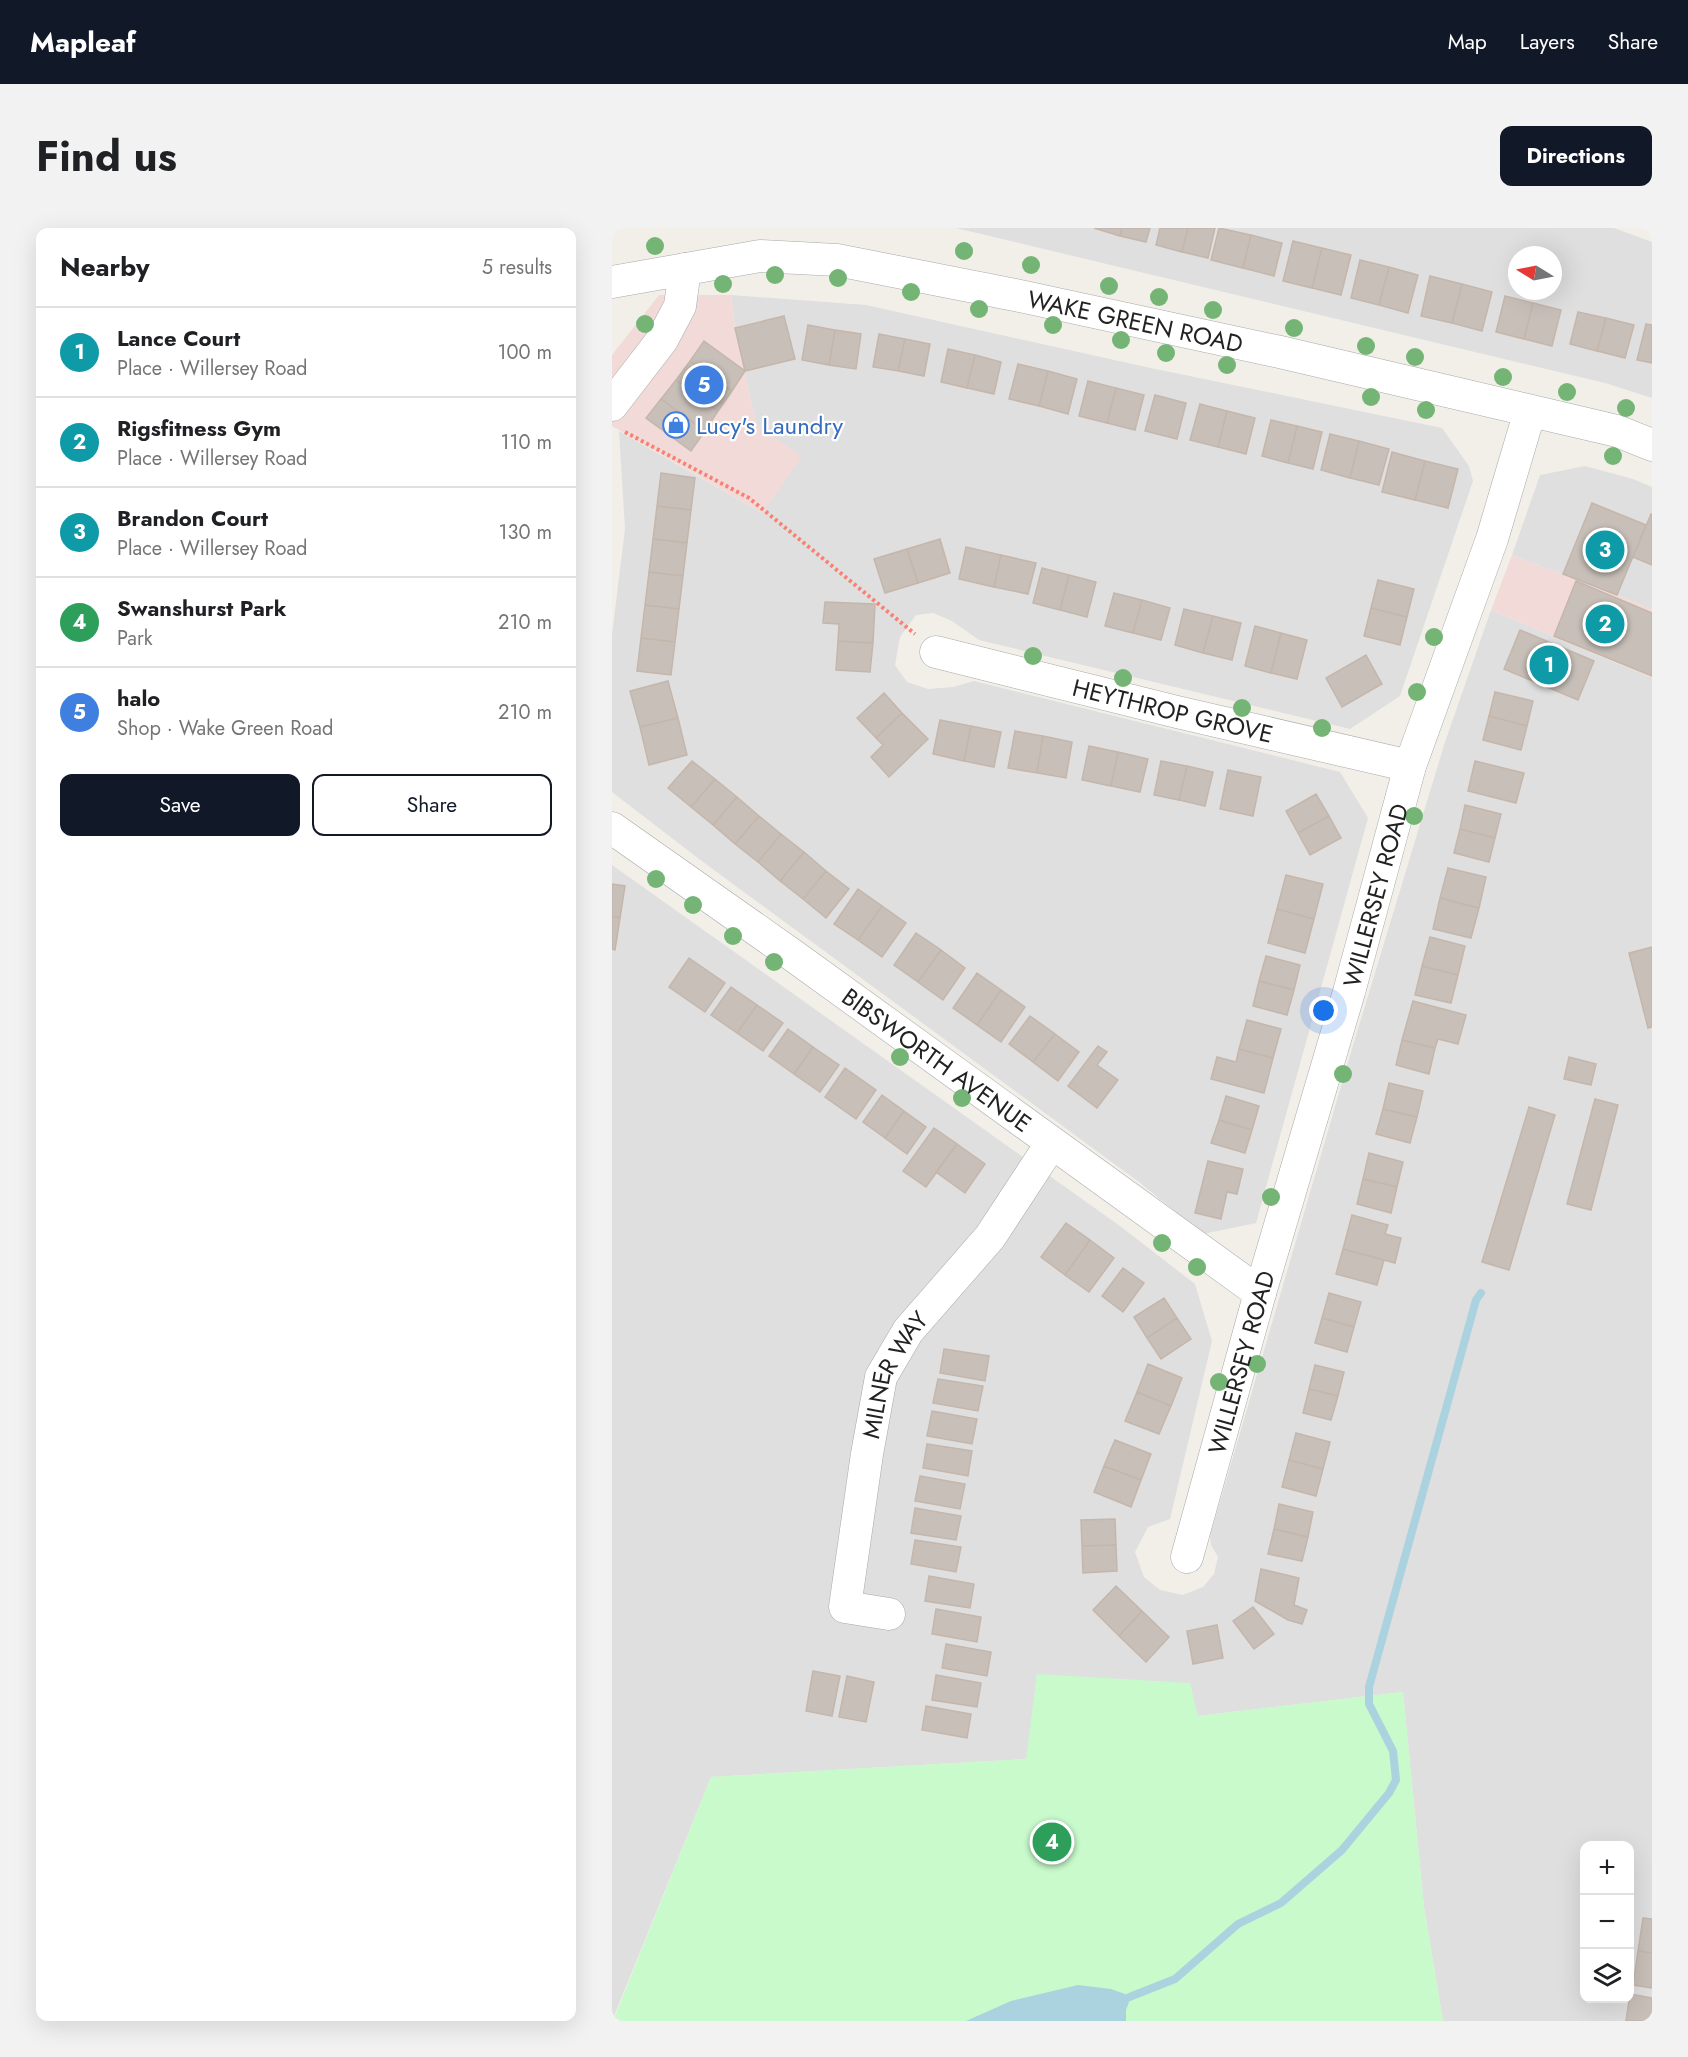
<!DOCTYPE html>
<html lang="en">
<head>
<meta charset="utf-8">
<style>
	body { margin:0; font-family:Jost,sans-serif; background:#f2f2f2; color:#202124 }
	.controls { position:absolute; right:18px; bottom:18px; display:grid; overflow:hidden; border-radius:12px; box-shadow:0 6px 24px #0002 }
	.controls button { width:54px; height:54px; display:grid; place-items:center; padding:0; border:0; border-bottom:2px solid #e0e0e0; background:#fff; color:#202124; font:30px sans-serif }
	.compass { position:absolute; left:896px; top:18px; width:54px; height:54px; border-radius:50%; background:#fff; box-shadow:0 6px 24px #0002; rotate:280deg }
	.you { position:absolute; left:712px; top:783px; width:21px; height:21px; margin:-15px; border:4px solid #fff; border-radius:50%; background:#1a73e8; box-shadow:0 0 0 9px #1a73e833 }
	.badge { display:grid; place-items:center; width:39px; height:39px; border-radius:50%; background:#111827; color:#fff; font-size:20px; font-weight:700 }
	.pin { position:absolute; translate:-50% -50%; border:3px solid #fff; box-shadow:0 2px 6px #0006 }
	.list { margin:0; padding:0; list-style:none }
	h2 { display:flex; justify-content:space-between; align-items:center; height:78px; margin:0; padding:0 24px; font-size:26px }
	h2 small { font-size:20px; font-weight:400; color:#757577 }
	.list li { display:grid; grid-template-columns:39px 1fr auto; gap:18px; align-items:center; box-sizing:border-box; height:90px; padding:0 24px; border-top:2px solid #e0e0e0 }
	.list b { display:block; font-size:22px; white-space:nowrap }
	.list p { margin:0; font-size:20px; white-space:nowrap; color:#757577 }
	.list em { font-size:20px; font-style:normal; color:#757577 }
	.actions { display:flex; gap:12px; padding:18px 24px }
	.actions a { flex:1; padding:14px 0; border:2px solid #111827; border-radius:12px; text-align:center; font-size:21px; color:#111827 }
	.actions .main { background:#111827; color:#fff }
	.icon { flex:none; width:33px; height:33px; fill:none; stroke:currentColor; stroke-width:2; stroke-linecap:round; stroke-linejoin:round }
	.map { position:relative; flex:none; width:1040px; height:1793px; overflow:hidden; border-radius:12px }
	header { display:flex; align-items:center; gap:36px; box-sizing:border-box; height:84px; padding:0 30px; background:#111827; color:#fff }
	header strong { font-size:28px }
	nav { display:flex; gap:33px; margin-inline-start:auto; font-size:21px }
	.intro { display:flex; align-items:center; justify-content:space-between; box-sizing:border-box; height:144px; padding:0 36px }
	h1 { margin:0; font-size:42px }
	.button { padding:15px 27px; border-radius:12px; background:#111827; color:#fff; font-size:21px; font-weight:700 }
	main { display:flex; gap:36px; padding:0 36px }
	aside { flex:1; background:#fff; border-radius:12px; box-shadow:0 6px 24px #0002 }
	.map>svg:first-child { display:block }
</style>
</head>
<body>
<header>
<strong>Mapleaf</strong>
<nav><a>Map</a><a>Layers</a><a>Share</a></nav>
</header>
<div class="intro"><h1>Find us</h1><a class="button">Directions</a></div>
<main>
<aside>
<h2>Nearby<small>5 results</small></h2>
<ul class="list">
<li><span class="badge" style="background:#0f9aa8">1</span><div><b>Lance Court</b><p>Place · Willersey Road</p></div><em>100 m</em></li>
<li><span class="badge" style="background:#0f9aa8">2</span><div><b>Rigsfitness Gym</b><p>Place · Willersey Road</p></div><em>110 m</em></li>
<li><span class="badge" style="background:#0f9aa8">3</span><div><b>Brandon Court</b><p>Place · Willersey Road</p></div><em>130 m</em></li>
<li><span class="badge" style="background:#2e9e5b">4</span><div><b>Swanshurst Park</b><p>Park</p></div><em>210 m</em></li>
<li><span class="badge" style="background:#3f7fe0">5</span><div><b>halo</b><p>Shop · Wake Green Road</p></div><em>210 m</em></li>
</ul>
<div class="actions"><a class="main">Save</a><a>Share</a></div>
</aside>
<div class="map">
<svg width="1040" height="1793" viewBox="0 0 1040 1793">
	<rect width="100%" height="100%" fill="#f2efe9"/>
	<path fill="#e0dfdf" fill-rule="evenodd" d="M344,0H1002L1040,14V170L993,155ZM905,27H941V63H905Z
		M119,67L254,77L534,139L830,200L857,238L861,253L788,468L738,501L367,412L340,393L321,385L304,387L288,409L283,437L295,454L316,461L341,459L362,453L728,544L756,590L644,995L591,1006L527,954L87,631L0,564V406L13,301L7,203L150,285L144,196L123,100Z
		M973,238L1021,251L1040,259V381L900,327L928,247Z
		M879,382L1040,450V1793H831L812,1679L791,1464L586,1488L425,1446L415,1531L99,1549L0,1793V637L508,998L583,1056L600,1113L558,1291L536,1299L523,1324L532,1349L548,1362L571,1367L591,1359L602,1346L606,1329L599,1317L598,1308L736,834L833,514ZM972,1618H1017V1770H972Z"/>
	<path fill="#f2dad9" d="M47,67H119L123,100L144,196L190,229L150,285L0,198V127Z
		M900,327L1040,381V450L879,382Z"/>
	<path fill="#c8facc" d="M425,1446L578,1455L586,1488L791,1464L812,1679L831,1793H1L99,1549L414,1531Z"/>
	<path fill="#aad3df" d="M466,1757L499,1761L513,1766L517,1774L514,1782V1793H354L399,1773Z"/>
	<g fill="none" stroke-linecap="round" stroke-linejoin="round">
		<path stroke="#aad3df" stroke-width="8" d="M515,1770L563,1751L626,1696L669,1675L730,1622L777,1565L784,1552L781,1523L757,1476V1459L864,1072L869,1065"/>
	</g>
	<path fill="#c7bfb8" stroke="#c4b6ab" stroke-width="1.5" d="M482,0H510L508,8Z
		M510,0H538L534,14L508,8Z
		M548,0H576L570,24L544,17Z
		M576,0H603L596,30L570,24Z
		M607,0L639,7L631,40L599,32Z
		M639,7L670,15L662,48L631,40Z
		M681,13L710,20L700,60L671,53Z
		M710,20L739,27L729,67L700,60Z
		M748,32L777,39L767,77L739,70Z
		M777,39L806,47L796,85L767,77Z
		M818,48L850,56L840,95L809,88Z
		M850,56L880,64L870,103L840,95Z
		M893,68L921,75L912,111L884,104Z
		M921,75L949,82L940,118L912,111Z
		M966,84L994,90L985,123L958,116Z
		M172,88L183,131L133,143L123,100Z
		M994,90L1022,97L1013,130L985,123Z
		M1034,96L1040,97V135L1025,132Z
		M196,97L223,102L217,137L190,132Z
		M223,102L249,106L244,141L217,137Z
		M267,106L293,111L286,143L261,139Z
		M293,111L318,116L312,148L286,143Z
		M92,113L133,143L120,163L78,133Z
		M336,121L363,127L355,160L329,154Z
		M363,127L389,134L382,166L355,160Z
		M78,133L120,163L106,183L64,152Z
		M406,136L436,143L427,178L397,171Z
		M436,143L465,151L456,186L427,178Z
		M64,152L106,183L93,203L49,171Z
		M476,153L504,160L495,195L467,188Z
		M504,160L532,167L523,202L495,195Z
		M543,167L574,175L565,211L533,203Z
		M49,171L93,203L79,223L34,190Z
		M588,176L615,183L606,219L578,212Z
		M615,183L643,190L634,226L606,219Z
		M659,192L685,198L676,235L650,228Z
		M685,198L710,204L701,241L676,235Z
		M718,206L747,213L738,250L709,242Z
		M747,213L777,221L767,257L738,250Z
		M780,224L813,233L803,272L770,264Z
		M813,233L846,241L836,280L803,272Z
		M49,245L83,250L79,282L45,278Z
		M980,275L1034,297L1005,367L951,346Z
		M45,278L79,282L75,315L41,311Z
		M1039,286H1040V337L1021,329Z
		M41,311L75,315L71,348L37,344Z
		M328,311L338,345L306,355L295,321Z
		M354,319L389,327L382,359L347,351Z
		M295,321L306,355L273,365L262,331Z
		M389,327L424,335L416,366L382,359Z
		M430,340L457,347L448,382L421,375Z
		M37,344L71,348L67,381L33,377Z
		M457,347L484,354L475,389L448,382Z
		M766,352L802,361L795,389L759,380Z
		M964,353L1040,385V448L942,408Z
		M502,365L530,372L521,405L493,398Z
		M530,372L558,380L549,412L521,405Z
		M213,374L263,376L261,415L226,413L227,396L211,395Z
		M33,377L67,381L63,414L29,410Z
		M759,380L795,389L788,417L752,408Z
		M572,381L601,388L591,425L563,417Z
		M601,388L629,395L620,432L591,425Z
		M643,398L669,405L659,445L633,438Z
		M908,402L982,433L966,472L892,441Z
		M669,405L695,412L685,451L659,445Z
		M29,410L63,414L59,447L25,443Z
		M226,413L261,415L258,444L224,442Z
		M754,427L770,456L730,479L714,450Z
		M56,453L66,490L28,499L18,463Z
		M883,464L921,473L915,498L877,488Z
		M272,465L290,485L264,510L245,490Z
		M290,485L316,511L277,549L259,529L271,517L264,510Z
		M877,488L915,498L909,522L871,512Z
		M66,490L75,527L37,537L28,499Z
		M328,492L359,498L352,533L321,526Z
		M359,498L389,504L382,539L352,533Z
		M403,503L431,508L425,545L396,540Z
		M431,508L460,514L454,550L425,545Z
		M477,518L506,524L499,558L470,552Z
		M506,524L536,531L528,564L499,558Z
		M80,533L103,551L79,579L56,560Z
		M549,533L575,538L567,572L542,567Z
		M863,533L912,545L904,575L856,563Z
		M575,538L601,544L593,578L567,572Z
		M616,542L649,549L641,588L608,581Z
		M103,551L125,569L101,597L79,579Z
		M704,566L717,588L686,605L674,583Z
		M125,569L147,588L123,616L101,597Z
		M853,577L889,586L883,610L848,601Z
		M147,588L169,606L146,634L123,616Z
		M717,588L729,610L698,627L686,605Z
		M848,601L883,610L877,634L842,625Z
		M169,606L192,624L168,653L146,634Z
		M192,624L214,643L191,671L168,653Z
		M836,640L874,649L867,680L828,670Z
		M214,643L237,661L214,690L191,671Z
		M674,647L711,656L702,691L665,681Z
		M0,656L13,658L8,690L0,688Z
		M246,661L270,678L246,712L222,696Z
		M828,670L867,680L859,710L821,701Z
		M270,678L294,695L270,729L246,712Z
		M665,681L702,691L693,725L656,715Z
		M0,688L8,690L3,722L0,721Z
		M304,705L329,722L306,754L282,737Z
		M818,709L853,718L846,747L810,738Z
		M1040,719V799L1036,800L1017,725Z
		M329,722L353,740L331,772L306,754Z
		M654,728L688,737L682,762L647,753Z
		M77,730L113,755L93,784L57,759Z
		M810,738L846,747L839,775L803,767Z
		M365,745L389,762L365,797L341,780Z
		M647,753L682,762L675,787L641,778Z
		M119,759L145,777L125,805L99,787Z
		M389,762L413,779L389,814L365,797Z
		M801,773L854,787L846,816L826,811L823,820L790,812Z
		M145,777L171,795L151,823L125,805Z
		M418,788L443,806L421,834L397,816Z
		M635,792L669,801L661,830L627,821Z
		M176,801L201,819L182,846L157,828Z
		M443,806L467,824L446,853L421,834Z
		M790,812L823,820L817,846L784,837Z
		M486,818L495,824L485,837L506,852L485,880L456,858Z
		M201,819L227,837L208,864L182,846Z
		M627,821L661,830L652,865L599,851L605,829L624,834Z
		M957,829L984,836L979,857L952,851Z
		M233,840L264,862L244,891L213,869Z
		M777,855L811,863L805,889L771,881Z
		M270,867L292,883L273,910L251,894Z
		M614,868L647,878L640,902L607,892Z
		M983,871L1006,877L979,982L955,976Z
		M917,879L943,887L897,1042L870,1034Z
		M771,881L805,889L798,915L764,906Z
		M292,883L314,899L295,926L273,910Z
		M607,892L640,902L633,925L599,915Z
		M322,900L345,916L314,959L291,943Z
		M345,916L373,936L353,965L324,944Z
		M757,925L791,934L785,959L751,951Z
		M596,933L631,941L625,966L615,964L609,991L583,985Z
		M751,951L785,959L779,985L745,976Z
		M740,987L776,997L773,1006L789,1010L783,1035L731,1021Z
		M454,995L478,1012L453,1047L429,1029Z
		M478,1012L502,1030L477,1064L453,1047Z
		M731,1021L772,1032L765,1057L724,1046Z
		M511,1040L532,1055L511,1084L490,1068Z
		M717,1065L749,1074L742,1099L710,1090Z
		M552,1070L565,1090L535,1110L522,1089Z
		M565,1090L579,1111L549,1131L535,1110Z
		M710,1090L742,1099L735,1124L703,1115Z
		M332,1121L377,1128L373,1153L328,1145Z
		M536,1136L570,1150L559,1178L525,1164Z
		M703,1137L732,1144L726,1168L697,1161Z
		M326,1151L371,1158L366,1183L321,1175Z
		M697,1161L726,1168L719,1192L691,1185Z
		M525,1164L559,1178L547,1206L513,1193Z
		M320,1183L365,1191L360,1216L315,1208Z
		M684,1205L718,1214L711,1241L677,1232Z
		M503,1212L539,1226L529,1252L492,1238Z
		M315,1216L360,1223L356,1248L311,1240Z
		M677,1232L711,1241L704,1268L670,1259Z
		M492,1238L529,1252L519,1279L482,1264Z
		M308,1248L353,1256L348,1281L303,1273Z
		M667,1276L701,1284L696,1309L662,1301Z
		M303,1280L349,1288L344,1312L299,1305Z
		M503,1291L504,1317L470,1318L469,1292Z
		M662,1301L696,1309L690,1333L656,1326Z
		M303,1312L349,1319L344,1344L299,1336Z
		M504,1317L505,1343L471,1345L470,1318Z
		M649,1341L687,1350L682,1377L695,1382L690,1396L676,1392L643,1373Z
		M317,1348L362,1356L358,1380L313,1373Z
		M504,1358L530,1383L507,1408L481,1382Z
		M641,1379L662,1406L642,1421L621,1393Z
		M324,1381L369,1389L365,1414L320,1406Z
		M530,1383L557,1409L534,1434L507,1408Z
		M605,1397L611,1430L581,1436L575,1403Z
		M334,1416L379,1424L375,1448L330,1440Z
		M201,1443L228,1448L220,1488L194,1483Z
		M324,1447L369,1455L365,1479L320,1472Z
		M235,1448L262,1454L254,1494L227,1489Z
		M314,1478L359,1486L355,1510L310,1502Z
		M1031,1690L1040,1691V1725L1026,1723Z
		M1026,1723L1040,1725V1760L1021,1757Z
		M1018,1766L1040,1770V1793H1014Z"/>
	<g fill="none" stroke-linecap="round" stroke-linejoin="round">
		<g stroke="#a9a9a9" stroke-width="33">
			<g id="minor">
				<path id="s1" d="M0,54L148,28L225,32L403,67L668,124L1005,203L1040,217"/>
				<path d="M0,177L50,112L68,78L73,41"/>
				<path id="s2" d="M324,424L565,484L798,538"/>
				<path id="s3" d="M0,600L179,726L648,1065"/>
				<path id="s4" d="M575,1329L648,1065L737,764L798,538L880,311L918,183"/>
				<path id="s5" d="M277,1386L233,1379L255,1226L269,1149L296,1103L378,1009L439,916"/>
			</g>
		</g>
		<path stroke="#fa8072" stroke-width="4" stroke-dasharray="3 3" stroke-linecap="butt" d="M13,204L137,270L303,406"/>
		<use href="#minor" stroke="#fff" stroke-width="32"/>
	</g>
	<g fill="#74b475">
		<circle cx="43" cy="18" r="9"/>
		<circle cx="352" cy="23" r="9"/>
		<circle cx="419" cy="37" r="9"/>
		<circle cx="163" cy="47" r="9"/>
		<circle cx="226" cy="50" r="9"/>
		<circle cx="111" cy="56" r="9"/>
		<circle cx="497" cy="58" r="9"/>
		<circle cx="299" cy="64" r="9"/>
		<circle cx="547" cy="69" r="9"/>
		<circle cx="367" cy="81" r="9"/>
		<circle cx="601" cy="82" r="9"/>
		<circle cx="33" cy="96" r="9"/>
		<circle cx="441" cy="97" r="9"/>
		<circle cx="682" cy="100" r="9"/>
		<circle cx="509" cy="112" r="9"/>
		<circle cx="754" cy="118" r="9"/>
		<circle cx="554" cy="125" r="9"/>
		<circle cx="803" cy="129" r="9"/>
		<circle cx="615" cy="137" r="9"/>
		<circle cx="891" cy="149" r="9"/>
		<circle cx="955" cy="164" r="9"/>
		<circle cx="759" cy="169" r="9"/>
		<circle cx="1014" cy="180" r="9"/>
		<circle cx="814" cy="182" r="9"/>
		<circle cx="1001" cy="228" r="9"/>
		<circle cx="822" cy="409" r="9"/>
		<circle cx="421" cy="428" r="9"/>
		<circle cx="511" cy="450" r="9"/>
		<circle cx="805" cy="464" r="9"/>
		<circle cx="630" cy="480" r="9"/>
		<circle cx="710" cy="500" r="9"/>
		<circle cx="802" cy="588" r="9"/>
		<circle cx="44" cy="651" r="9"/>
		<circle cx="81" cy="677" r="9"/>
		<circle cx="121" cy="708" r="9"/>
		<circle cx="162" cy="734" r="9"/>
		<circle cx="288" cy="829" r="9"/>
		<circle cx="731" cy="846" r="9"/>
		<circle cx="350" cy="870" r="9"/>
		<circle cx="659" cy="969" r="9"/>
		<circle cx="550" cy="1015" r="9"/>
		<circle cx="585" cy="1039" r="9"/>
		<circle cx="645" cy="1136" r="9"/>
		<circle cx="607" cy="1154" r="9"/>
	</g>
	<defs>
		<g id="shop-ring" transform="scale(1.35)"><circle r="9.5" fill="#fff" stroke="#3f7fe0" stroke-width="1.5"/><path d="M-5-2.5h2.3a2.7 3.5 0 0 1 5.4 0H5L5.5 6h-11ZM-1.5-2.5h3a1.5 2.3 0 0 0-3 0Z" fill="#3f7fe0"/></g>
	</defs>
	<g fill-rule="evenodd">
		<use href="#shop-ring" x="64" y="197"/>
	</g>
	<g text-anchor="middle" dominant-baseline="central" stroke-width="4.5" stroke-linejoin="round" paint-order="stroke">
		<g font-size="24" fill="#222" stroke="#fff">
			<text stroke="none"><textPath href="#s1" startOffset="532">WAKE GREEN ROAD</textPath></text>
			<text stroke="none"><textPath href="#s2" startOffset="244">HEYTHROP GROVE</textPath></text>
			<text stroke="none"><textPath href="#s4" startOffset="688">WILLERSEY ROAD</textPath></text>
			<text stroke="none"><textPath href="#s3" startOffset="399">BIBSWORTH AVENUE</textPath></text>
			<text stroke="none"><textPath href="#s4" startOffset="202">WILLERSEY ROAD</textPath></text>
			<text stroke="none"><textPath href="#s5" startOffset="284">MILNER WAY</textPath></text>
		</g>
		<g font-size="24" fill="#366cbe" stroke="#fff" text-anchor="start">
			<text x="84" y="197">Lucy's Laundry</text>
		</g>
	</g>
</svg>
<div class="controls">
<button>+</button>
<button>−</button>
<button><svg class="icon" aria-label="layers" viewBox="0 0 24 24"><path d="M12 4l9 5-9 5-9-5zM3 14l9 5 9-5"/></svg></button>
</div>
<svg class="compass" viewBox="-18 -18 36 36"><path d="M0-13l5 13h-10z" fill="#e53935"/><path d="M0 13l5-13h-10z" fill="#757577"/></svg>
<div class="you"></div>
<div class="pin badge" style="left:937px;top:437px;background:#0f9aa8">1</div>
<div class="pin badge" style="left:993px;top:396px;background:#0f9aa8">2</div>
<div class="pin badge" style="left:993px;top:322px;background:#0f9aa8">3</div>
<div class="pin badge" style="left:440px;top:1614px;background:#2e9e5b">4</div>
<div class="pin badge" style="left:92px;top:157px;background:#3f7fe0">5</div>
</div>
</main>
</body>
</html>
